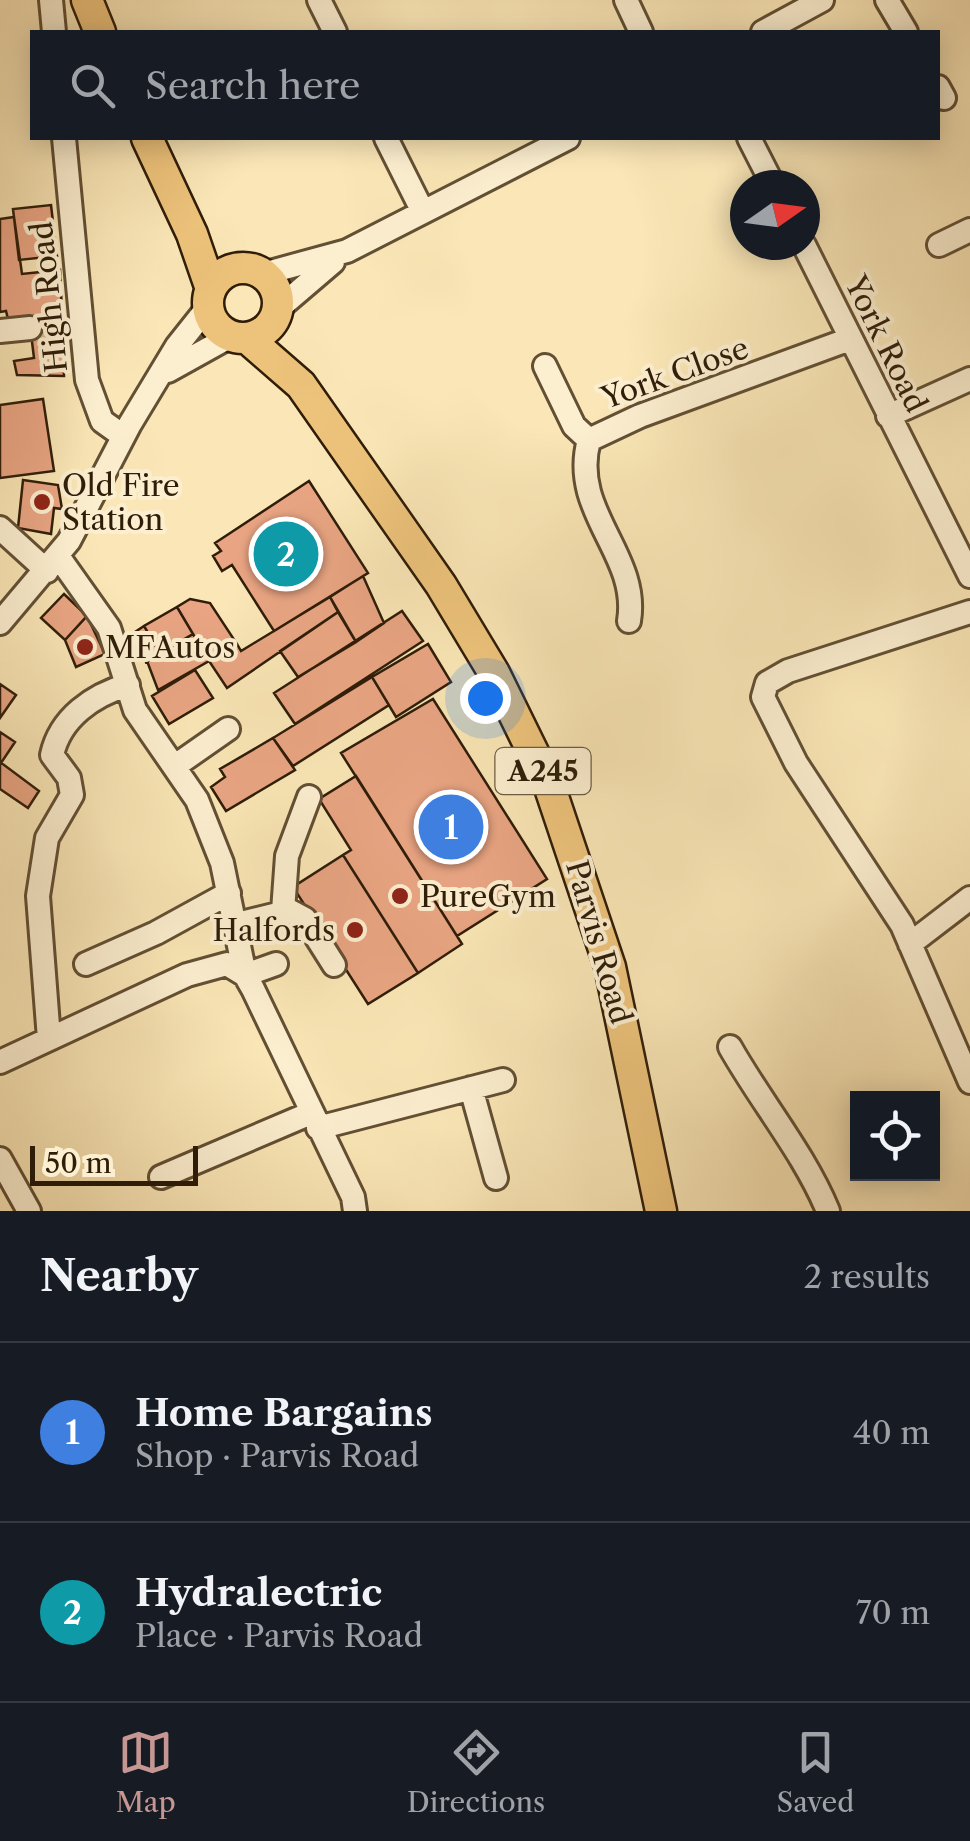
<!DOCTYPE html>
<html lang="en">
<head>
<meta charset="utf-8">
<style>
	body { margin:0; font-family:"Libre Caslon Text",serif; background:#20242c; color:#f1f3f6 }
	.controls { position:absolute; right:30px; bottom:30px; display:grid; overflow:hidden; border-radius:0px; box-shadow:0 5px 25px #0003 }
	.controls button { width:90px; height:90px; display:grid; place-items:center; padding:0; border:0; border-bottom:2px solid #363941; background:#171b24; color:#f1f3f6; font:50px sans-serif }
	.compass { position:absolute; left:730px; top:170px; width:90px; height:90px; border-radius:50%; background:#171b24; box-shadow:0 5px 25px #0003; rotate:76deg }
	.scale { position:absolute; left:30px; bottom:25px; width:168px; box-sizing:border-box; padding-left:10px; border:5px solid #2f1d09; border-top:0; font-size:28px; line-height:35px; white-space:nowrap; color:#2f1d09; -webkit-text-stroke:8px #fcefd0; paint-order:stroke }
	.you { position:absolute; left:485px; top:698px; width:35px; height:35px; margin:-25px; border:8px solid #fff; border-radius:50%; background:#1a73e8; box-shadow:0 0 0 15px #1a73e833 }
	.badge { display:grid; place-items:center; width:65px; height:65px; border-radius:50%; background:#c59692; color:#fff; font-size:32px; font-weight:700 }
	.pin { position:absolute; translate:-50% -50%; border:5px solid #fff; box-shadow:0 2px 10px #0006 }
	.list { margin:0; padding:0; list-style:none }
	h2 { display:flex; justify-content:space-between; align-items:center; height:130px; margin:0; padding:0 40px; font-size:42px }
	h2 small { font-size:32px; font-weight:400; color:#9ea1a6 }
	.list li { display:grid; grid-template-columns:65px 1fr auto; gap:30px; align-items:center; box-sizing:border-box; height:180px; padding:0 40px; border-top:2px solid #363941 }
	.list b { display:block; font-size:38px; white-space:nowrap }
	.list p { margin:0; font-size:32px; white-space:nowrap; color:#9ea1a6 }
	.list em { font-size:32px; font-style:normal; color:#9ea1a6 }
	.icon { flex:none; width:55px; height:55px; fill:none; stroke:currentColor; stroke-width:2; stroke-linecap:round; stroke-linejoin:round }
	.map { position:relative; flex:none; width:970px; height:1211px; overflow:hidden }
	.search { position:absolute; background:#171b24; box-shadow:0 5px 25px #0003; left:30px; right:30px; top:30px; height:110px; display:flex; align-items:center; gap:25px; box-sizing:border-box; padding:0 35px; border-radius:0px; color:#9ea1a6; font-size:38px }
	.sheet { height:490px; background:#171b24 }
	nav { display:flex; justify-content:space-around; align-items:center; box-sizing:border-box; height:140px; border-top:2px solid #363941; background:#171b24; font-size:28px; color:#9ea1a6 }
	nav a { display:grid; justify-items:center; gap:5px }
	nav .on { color:#c59692 }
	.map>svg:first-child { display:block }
</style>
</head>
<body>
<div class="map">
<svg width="970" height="1211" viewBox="0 0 970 1211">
	<rect width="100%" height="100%" fill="#fae6b6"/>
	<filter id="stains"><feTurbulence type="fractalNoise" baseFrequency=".002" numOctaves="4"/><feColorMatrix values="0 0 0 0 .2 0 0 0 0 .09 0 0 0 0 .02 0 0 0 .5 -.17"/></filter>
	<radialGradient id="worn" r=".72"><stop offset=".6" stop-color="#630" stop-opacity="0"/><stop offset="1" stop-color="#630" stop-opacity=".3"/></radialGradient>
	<path fill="#e9a583" stroke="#2f1d09" stroke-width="2.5" d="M51,205L57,256L19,260L13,209Z
		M14,217L22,274L60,270L62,313L8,319L6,311L0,312V219Z
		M62,313L64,376L17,375L14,361L34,358L29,317Z
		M43,399L54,471L0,478V405Z
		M23,480L58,485L62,509L54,508L51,534L18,528Z
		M309,481L368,573L274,631L232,565L222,571L213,556L221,551L215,543Z
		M363,576L384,623L356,642L330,597Z
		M64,594L87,616L65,640L41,618Z
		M330,597L338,612L227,688L209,661L237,644L241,651Z
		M190,599L210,603L237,644L209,661L177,607Z
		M177,607L193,634L160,653L144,626Z
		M402,611L423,641L295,724L274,693Z
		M338,612L356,642L298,677L280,651Z
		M87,616L105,654L76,667L65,640Z
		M144,626L160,653L146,662L135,632Z
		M193,634L209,661L158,690L147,661Z
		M428,644L451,682L396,717L372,677Z
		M195,670L213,698L169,724L152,696Z
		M372,677L389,705L293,766L273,738Z
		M0,684L16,695L0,718Z
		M433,699L547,879L457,936L341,753Z
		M0,732L15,742L1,763L0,762Z
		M273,738L295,770L226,811L211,787L225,777L220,769Z
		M0,762L39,791L28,808L0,789Z
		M356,776L462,944L418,973L343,855L351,850L319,799Z
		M343,855L418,973L368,1004L293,887Z"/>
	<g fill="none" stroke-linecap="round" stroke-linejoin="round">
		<path stroke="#d1be93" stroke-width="22" stroke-dasharray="22 11" stroke-linecap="butt" d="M30,328L64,324"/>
		<g stroke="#624f34" stroke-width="28">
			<path id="minor" d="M51,0L54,32
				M319,0L335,32
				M626,0L641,32
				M887,0L906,32
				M763,32L822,0
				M938,87L944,98
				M64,138L87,380L102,421L123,436
				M386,138L422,210
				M749,138L773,185
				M804,245L970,576
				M939,245L970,230
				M263,274L347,251L568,138
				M278,309L333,262
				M0,331L30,328
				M545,366L574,426L589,440
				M168,371L231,336
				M888,416L970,379
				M0,528L47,571
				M58,556L109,628L135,710L197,800L222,863L245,975L276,964
				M970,612L788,671L767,683L763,697L796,763L902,925L970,1082
				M629,621C640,554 569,512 589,440L640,416L850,339
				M0,623L69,541L130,424L177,346L208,307
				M175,766L228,729
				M283,911L287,856L309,797
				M237,924L290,911L305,919L334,965
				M910,944L970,898
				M86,964L156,933L229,893
				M49,1039L38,896L47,838L72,795L69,778L52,755C60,718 93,695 128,685
				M730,1047C761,1102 804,1153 828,1211
				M0,1062L187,975L227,964L245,975L253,989L353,1197L355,1211
				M471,1088L496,1178
				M318,1128L503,1080
				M0,1159L29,1211
				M161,1177L311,1113"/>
		</g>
		<g stroke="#2f1d09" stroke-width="35">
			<path id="major" d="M87,0L100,32
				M147,138L192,234L211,289
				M208 303a35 35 0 1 1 70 0a35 35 0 1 1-70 0Z
				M247,338L301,385L441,585L494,673L549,785L610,967L661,1211"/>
		</g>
		<use href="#minor" stroke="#fcefd0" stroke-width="22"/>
		<use href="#major" stroke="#edc37b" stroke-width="30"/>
	</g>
	<g fill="#8f2418" stroke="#fcefd0" stroke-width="4">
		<circle cx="42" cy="502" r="10"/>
		<circle cx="85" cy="647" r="10"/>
		<circle cx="400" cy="896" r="10"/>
		<circle cx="355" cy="930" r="10"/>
	</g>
	<g text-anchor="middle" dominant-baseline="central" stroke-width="8" stroke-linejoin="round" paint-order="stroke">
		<rect fill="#fcefd0" stroke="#6c5c45" stroke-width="2.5" x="495.5" y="748" width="95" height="46" rx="8"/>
		<g font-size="28" font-weight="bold" fill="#2f1d09">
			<text x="543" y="771">A245</text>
		</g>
		<g font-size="30" fill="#2f1d09" stroke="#fcefd0">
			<text transform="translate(49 297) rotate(-96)">High Road</text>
			<text transform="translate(886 344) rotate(64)">York Road</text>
			<text transform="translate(675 373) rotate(-20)">York Close</text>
			<text transform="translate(599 942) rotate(74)">Parvis Road</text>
		</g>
		<g font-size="30" fill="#2f1d09" stroke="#fcefd0" text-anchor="start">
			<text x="62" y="485">Old Fire<tspan x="62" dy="34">Station</tspan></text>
			<text x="105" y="647">MFAutos</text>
			<text x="420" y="896">PureGym</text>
			<text x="335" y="930" text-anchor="end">Halfords</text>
		</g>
	</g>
	<rect width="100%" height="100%" filter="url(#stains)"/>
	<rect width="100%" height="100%" fill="url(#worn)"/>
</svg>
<div class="controls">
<button><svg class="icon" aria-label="locate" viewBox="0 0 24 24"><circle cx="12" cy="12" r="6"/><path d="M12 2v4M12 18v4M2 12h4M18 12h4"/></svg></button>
</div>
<svg class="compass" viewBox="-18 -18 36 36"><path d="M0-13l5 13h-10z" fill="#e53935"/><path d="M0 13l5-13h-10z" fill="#9ea1a6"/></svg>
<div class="scale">50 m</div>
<div class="you"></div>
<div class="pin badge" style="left:451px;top:827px;background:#3f7fe0">1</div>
<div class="pin badge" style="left:286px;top:554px;background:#0f9aa8">2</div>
<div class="search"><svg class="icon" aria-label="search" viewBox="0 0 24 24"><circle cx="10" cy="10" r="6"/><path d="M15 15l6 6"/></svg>Search here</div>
</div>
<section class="sheet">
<h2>Nearby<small>2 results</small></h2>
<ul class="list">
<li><span class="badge" style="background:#3f7fe0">1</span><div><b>Home Bargains</b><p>Shop · Parvis Road</p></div><em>40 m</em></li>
<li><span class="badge" style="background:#0f9aa8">2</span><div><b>Hydralectric</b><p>Place · Parvis Road</p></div><em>70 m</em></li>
</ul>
</section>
<nav>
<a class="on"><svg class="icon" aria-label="map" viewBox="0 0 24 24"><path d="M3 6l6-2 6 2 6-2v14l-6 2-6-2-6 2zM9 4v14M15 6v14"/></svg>Map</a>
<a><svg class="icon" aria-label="directions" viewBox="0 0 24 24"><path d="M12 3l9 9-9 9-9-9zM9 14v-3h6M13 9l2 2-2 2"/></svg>Directions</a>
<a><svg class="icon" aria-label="saved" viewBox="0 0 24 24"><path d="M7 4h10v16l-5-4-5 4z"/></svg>Saved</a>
</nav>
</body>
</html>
